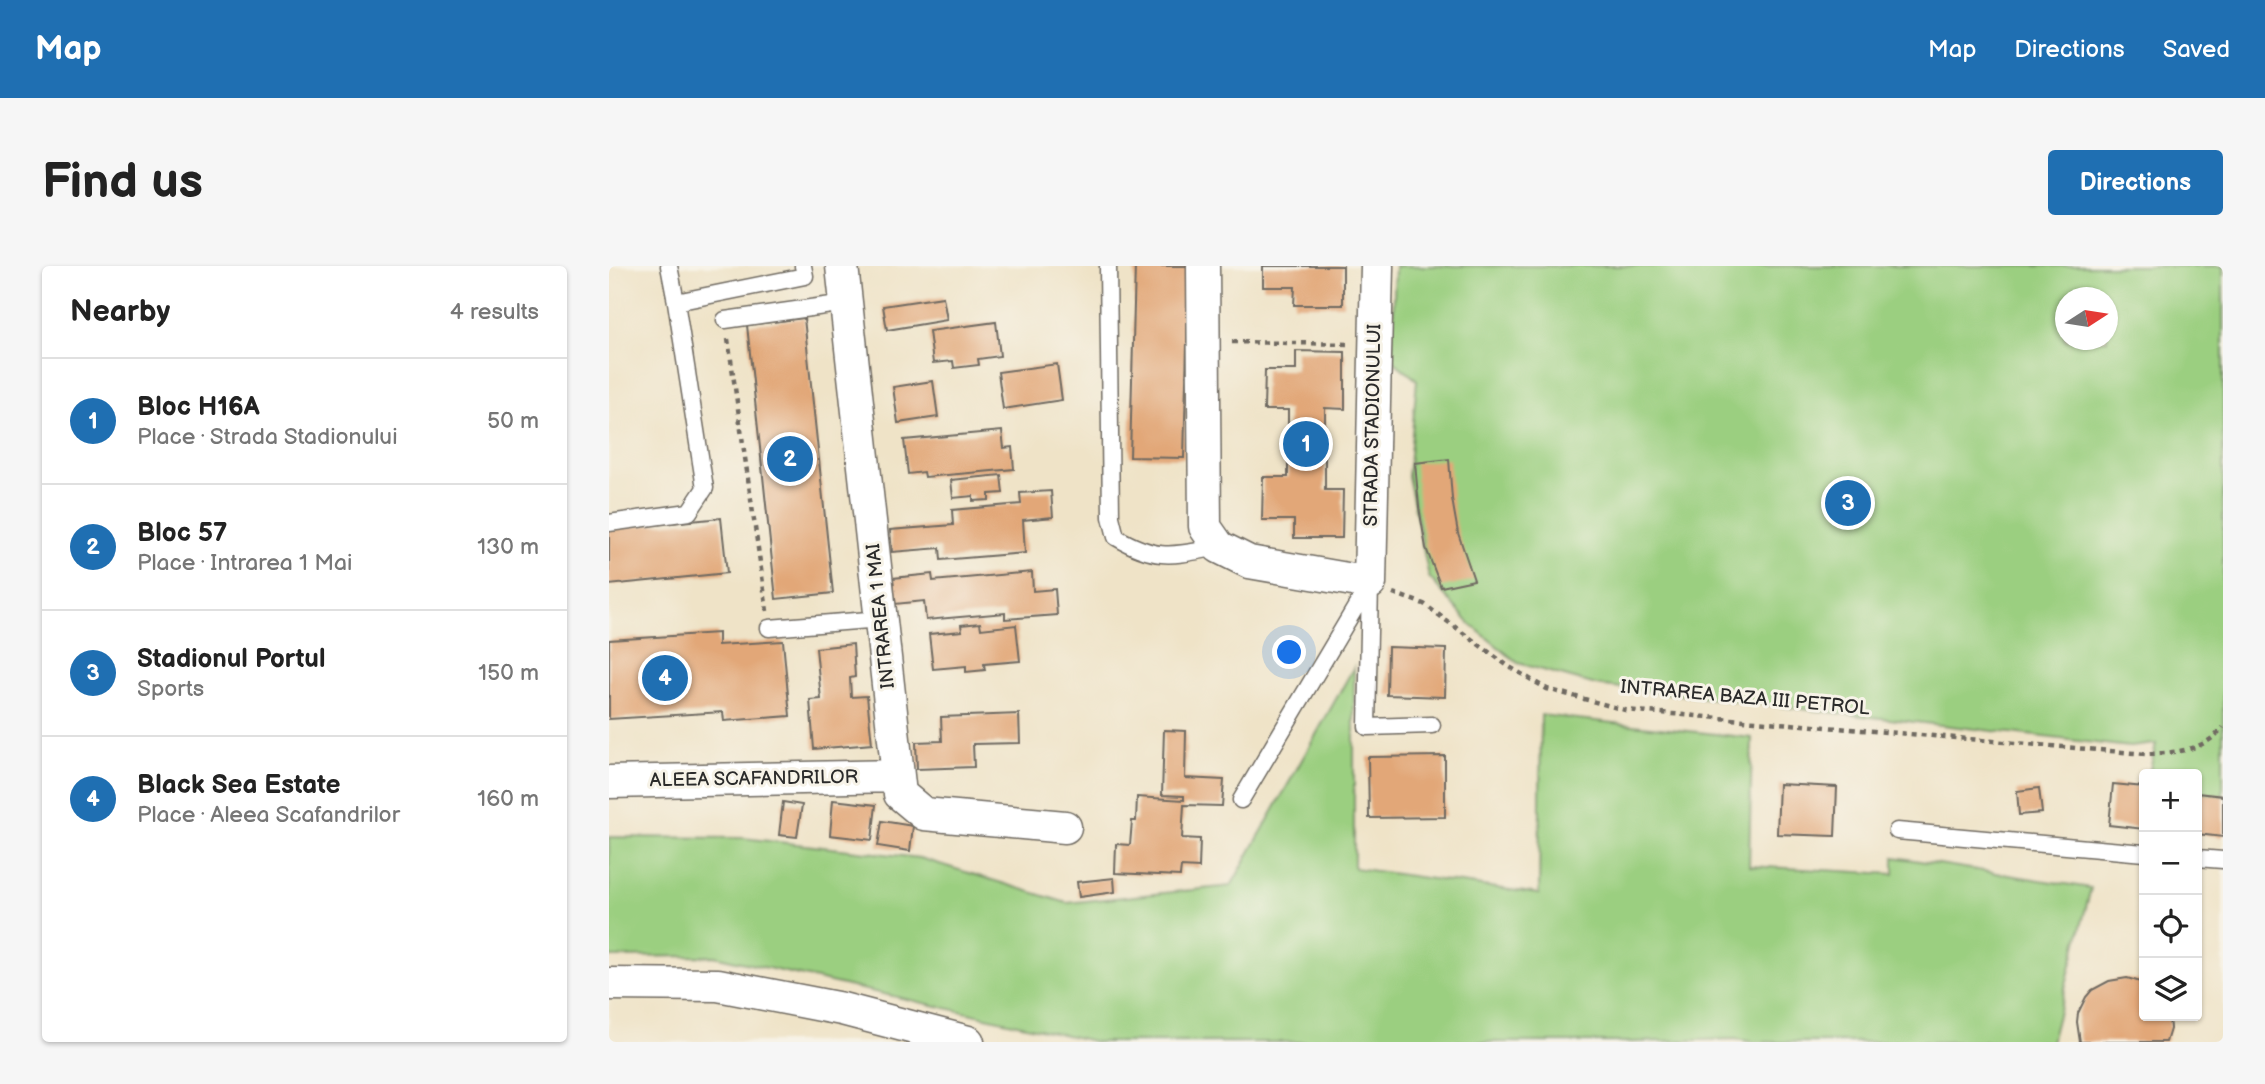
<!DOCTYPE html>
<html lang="en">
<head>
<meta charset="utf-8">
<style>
	body { margin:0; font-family:"Balsamiq Sans",sans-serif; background:#f6f6f6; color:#222 }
	.controls { position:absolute; right:21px; bottom:21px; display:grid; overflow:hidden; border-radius:7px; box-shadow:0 2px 5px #0004 }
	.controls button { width:63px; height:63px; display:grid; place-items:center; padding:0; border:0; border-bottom:2px solid #e0e0e0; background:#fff; color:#222; font:35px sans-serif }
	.compass { position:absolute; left:1446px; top:21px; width:63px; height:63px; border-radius:50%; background:#fff; box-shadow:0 2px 5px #0004; rotate:78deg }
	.you { position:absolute; left:681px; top:387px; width:24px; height:24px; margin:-18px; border:5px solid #fff; border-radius:50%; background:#1a73e8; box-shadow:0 0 0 10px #1a73e833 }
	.badge { display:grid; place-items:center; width:46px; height:46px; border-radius:50%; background:#1f6fb2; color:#fff; font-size:23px; font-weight:700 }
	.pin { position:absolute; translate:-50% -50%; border:4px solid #fff; box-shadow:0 2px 7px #0006 }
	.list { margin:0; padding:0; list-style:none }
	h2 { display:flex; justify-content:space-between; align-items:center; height:91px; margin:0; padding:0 28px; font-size:30px }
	h2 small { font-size:23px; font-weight:400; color:#767676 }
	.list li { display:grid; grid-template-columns:46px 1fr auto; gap:21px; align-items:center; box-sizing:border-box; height:126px; padding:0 28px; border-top:2px solid #e0e0e0 }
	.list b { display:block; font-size:26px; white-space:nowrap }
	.list p { margin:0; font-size:23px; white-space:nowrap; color:#767676 }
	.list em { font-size:23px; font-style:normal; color:#767676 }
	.icon { flex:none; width:38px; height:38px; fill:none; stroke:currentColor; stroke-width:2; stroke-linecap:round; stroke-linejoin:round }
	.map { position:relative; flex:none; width:1614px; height:776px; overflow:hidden; border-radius:7px }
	header { display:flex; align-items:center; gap:42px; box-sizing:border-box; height:98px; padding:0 35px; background:#1f6fb2; color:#fff }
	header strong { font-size:33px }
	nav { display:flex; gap:38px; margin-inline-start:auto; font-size:24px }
	.intro { display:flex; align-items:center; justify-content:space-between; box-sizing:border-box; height:168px; padding:0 42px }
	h1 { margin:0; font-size:49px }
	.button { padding:18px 32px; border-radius:7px; background:#1f6fb2; color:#fff; font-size:24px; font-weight:700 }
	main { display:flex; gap:42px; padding:0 42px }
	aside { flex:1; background:#fff; border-radius:7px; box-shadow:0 2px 5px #0004 }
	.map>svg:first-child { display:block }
</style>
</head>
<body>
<header>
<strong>Map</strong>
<nav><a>Map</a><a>Directions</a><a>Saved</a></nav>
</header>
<div class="intro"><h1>Find us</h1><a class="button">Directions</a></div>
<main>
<aside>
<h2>Nearby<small>4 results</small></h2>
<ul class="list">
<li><span class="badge">1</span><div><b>Bloc H16A</b><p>Place · Strada Stadionului</p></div><em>50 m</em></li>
<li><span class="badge">2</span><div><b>Bloc 57</b><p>Place · Intrarea 1 Mai</p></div><em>130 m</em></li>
<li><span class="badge">3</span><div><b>Stadionul Portul</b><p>Sports</p></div><em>150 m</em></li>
<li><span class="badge">4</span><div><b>Black Sea Estate</b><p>Place · Aleea Scafandrilor</p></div><em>160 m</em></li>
</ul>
</aside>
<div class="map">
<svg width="1614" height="776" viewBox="0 0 1614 776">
	<rect width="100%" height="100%" fill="#f7f3e8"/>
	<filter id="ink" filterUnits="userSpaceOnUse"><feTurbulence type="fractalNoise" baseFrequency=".0143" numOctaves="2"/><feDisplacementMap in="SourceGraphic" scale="14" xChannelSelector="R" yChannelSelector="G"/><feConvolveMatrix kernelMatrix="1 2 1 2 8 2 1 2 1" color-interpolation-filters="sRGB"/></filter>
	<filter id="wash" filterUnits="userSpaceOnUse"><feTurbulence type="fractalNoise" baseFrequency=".00686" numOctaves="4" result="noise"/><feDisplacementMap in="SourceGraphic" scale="28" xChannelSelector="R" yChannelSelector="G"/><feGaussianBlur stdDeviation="1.57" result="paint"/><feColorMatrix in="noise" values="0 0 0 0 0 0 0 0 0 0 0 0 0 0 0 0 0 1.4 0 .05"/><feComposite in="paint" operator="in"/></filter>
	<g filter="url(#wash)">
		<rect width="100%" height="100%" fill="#efe3c7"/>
		<path fill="#9bcf80" stroke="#637d56" stroke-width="2" fill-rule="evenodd" d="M786,0H1614V530L1588,527V508H1540L1547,478L1521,481L987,419L909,397L861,358L820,311L799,210L808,114L783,94ZM1456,32H1498V74H1456Z
			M745,401V602L930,628L932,449L1143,472L1140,600L1285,608V591L1482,622L1442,776H1145L1126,773L1022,776H488L105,690L0,691V571L134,572L311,592L458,637L622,620Z"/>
		<g id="blocks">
			<path fill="#e2a778" d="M526,0H580L575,192L521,191Z
				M654,0H734V39H685L686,21H654Z
				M334,31L338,54L278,64L274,40Z
				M195,52L224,327L167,333L138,59Z
				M387,56L391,90L369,93L370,99L345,102L344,95L324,97L320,65Z
				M687,85L736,86V143L716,142V224H734L733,272H685V254H653L654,211H679V144H655L656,104H687Z
				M448,98L453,134L394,143L389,106Z
				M324,115L329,151L289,157L284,121Z
				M393,165L395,182L403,181L405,203L316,211L315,206L299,208L295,174Z
				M840,193L843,233L849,267L865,314L832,321L817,282L810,241L806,197Z
				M392,209L394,227L380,228V234L364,235V230L344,232L342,214Z
				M442,225L444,251L414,254L416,287L332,294L331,282L283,286L281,264L344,259L343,244L412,238L411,227Z
				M112,252L118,307L0,319V263Z
				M423,306L424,325L446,323L448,349L396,353V347L317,354L315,335L286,338L284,312L323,308L324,315Z
				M371,357L372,363L407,359L411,395L375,398L376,404L357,406V400L324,403L320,368L353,365L352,359Z
				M109,367V379L174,375L181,450L115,455L114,446L0,453V374Z
				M244,378L246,411L241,412L242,431L258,430L263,478L205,483L201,434L212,433L207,382Z
				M779,381L837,383L836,431L778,429Z
				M410,448L411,477L364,478L365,501L308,503L307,476L333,475L332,451Z
				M555,464L577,465L576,512L615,514L613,540L575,539L573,572L591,573L590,602L572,601L571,610L506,607L507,578L521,579L523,555H527L528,531L575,534V530L553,529Z
				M836,490V551L760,552L759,491Z
				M1170,518L1228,521L1226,570L1168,568Z
				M1504,518L1535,521V563L1500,559Z
				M1430,522L1433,547L1410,549L1408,525Z
				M1588,527L1614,530V571L1588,568Z
				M224,534L267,539L263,574L221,569Z
				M174,536L193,539L188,571L170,569Z
				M273,555L304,560L301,585L269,580Z
				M505,612L506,626L470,631L468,616Z
				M1518,712L1535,717V750H1560L1561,763L1557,776H1471L1468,756L1469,747L1477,731L1483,724L1500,715Z"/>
		</g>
	</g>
	<g filter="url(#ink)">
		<use href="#blocks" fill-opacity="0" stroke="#706b62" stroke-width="2"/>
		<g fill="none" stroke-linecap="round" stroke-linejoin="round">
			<g stroke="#706b62" stroke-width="19">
				<path id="service" d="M60,0L67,36
					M499,0L502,251L507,271C549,296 565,289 610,281
					M116,54L237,37
					M0,257L80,246L96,222L67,36L196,10L194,0
					M761,318L758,461L823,459
					M160,362L272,353
					M632,534L761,317
					M1288,565L1535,587
					M1588,592L1614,594"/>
			</g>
			<g stroke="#706b62" stroke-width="35">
				<path id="minor" d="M233,0L291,528L315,548L456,561
					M594,0L596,261L610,281L640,296L761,317L768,0
					M0,516L289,510
					M0,718L109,719L233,743L359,776"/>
			</g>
			<path stroke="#706b62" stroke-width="4.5" stroke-dasharray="5 5" stroke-linecap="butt" d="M119,73L158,345
				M623,76L741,78
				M784,327L815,338L899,400L938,423L1016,444L1537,488C1564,487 1597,485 1614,461"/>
			<use href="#service" stroke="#fff" stroke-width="16"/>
			<use href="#minor" stroke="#fff" stroke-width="32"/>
		</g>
	</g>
	<g text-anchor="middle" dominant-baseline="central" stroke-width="6" stroke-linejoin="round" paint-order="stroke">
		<g font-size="19" fill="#2b2b2b" stroke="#f7f3e8">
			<text transform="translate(764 159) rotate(-89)">STRADA STADIONULUI</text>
			<text transform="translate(272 350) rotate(-96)">INTRAREA 1 MAI</text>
			<text transform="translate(1136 432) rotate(5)">INTRAREA BAZA III PETROL</text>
			<text transform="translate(145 513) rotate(-1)">ALEEA SCAFANDRILOR</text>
		</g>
	</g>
</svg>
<div class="controls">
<button>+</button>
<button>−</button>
<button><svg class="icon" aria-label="locate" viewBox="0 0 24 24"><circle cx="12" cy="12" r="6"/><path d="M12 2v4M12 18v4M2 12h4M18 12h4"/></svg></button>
<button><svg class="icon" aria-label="layers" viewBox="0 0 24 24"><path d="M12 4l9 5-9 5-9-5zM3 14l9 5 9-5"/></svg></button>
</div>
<svg class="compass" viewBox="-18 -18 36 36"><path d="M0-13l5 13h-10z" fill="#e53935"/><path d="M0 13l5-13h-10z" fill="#767676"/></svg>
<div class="you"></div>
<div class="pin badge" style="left:697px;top:178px">1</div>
<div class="pin badge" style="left:181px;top:193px">2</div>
<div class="pin badge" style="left:1239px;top:237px">3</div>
<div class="pin badge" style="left:56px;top:412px">4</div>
</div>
</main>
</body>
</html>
